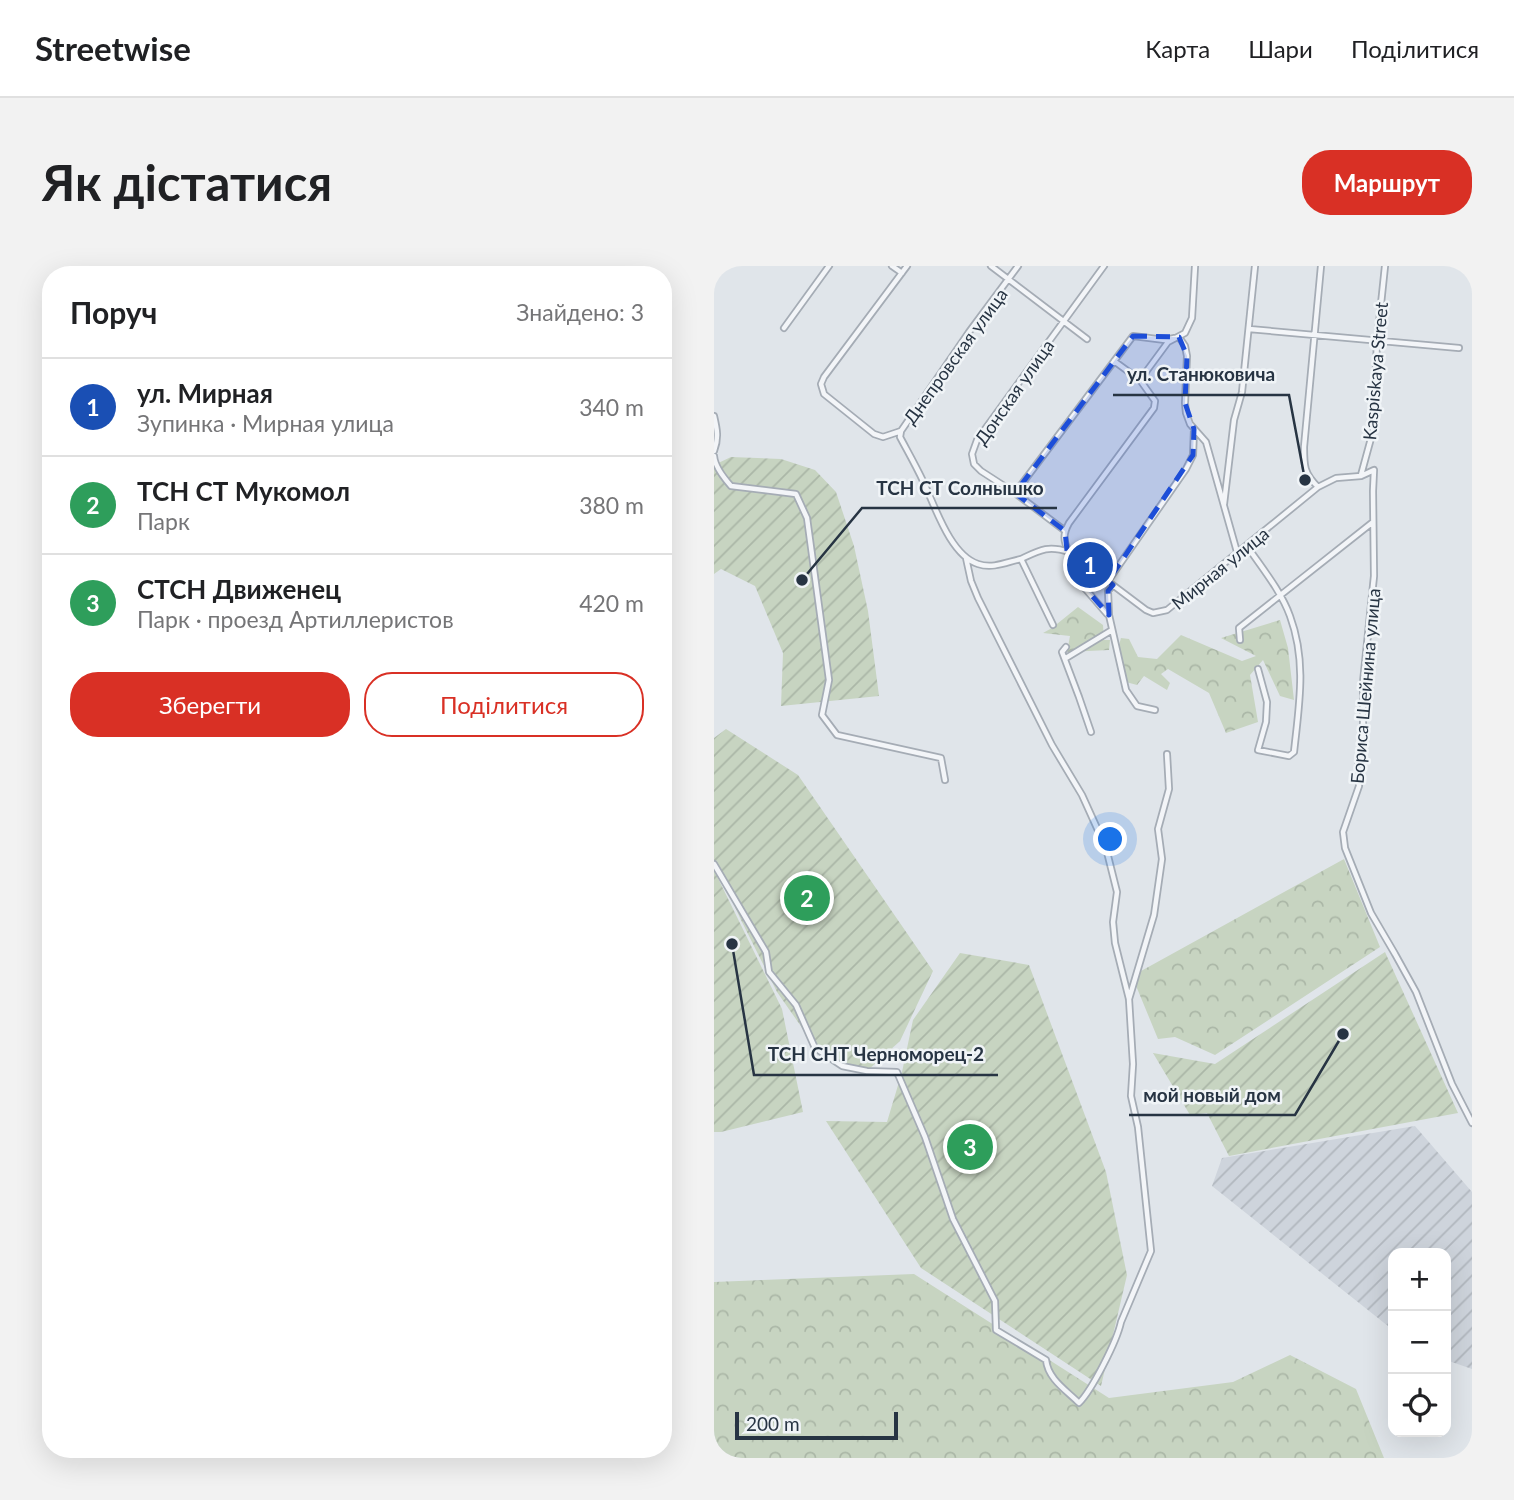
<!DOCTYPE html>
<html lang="uk">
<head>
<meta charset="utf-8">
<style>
	body { margin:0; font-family:Lato,sans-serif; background:#f2f2f2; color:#202124 }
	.controls { position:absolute; right:21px; bottom:21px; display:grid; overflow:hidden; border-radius:14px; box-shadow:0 7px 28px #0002 }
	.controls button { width:63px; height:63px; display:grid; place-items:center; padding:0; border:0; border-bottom:2px solid #e0e0e0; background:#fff; color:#202124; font:35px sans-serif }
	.scale { position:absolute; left:21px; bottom:18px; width:163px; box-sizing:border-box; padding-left:7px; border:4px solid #273443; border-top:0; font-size:19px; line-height:24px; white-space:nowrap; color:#273443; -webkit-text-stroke:5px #f0f4f7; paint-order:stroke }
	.you { position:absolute; left:397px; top:574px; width:24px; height:24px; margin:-18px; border:5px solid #fff; border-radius:50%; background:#1a73e8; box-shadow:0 0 0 10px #1a73e833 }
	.badge { display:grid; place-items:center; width:46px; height:46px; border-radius:50%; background:#d93025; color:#fff; font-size:23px; font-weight:700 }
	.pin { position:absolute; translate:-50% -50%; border:4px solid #fff; box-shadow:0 2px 7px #0006 }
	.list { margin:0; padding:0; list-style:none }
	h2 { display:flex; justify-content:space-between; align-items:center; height:91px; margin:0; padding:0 28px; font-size:30px }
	h2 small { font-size:23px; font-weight:400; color:#757577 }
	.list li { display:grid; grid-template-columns:46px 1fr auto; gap:21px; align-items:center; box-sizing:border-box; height:98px; padding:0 28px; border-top:2px solid #e0e0e0 }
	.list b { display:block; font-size:26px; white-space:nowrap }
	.list p { margin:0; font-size:23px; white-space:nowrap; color:#757577 }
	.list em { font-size:23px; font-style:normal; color:#757577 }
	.actions { display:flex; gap:14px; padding:21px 28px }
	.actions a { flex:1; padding:16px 0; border:2px solid #d93025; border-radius:28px; text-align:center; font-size:24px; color:#d93025 }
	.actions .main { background:#d93025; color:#fff }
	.icon { flex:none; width:38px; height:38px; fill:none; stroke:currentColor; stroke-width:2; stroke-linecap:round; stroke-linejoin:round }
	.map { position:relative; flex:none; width:758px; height:1192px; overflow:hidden; border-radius:28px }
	header { display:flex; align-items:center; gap:42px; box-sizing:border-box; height:98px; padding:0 35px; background:#fff; border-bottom:2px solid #e0e0e0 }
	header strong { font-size:33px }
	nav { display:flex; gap:38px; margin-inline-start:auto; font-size:24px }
	.intro { display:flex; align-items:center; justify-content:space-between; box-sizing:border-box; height:168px; padding:0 42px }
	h1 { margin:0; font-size:49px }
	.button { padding:18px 32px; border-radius:28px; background:#d93025; color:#fff; font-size:24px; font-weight:700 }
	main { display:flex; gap:42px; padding:0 42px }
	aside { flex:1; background:#fff; border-radius:28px; box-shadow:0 7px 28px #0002 }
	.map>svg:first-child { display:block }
</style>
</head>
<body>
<header>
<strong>Streetwise</strong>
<nav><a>Карта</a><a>Шари</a><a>Поділитися</a></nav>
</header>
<div class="intro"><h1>Як дістатися</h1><a class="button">Маршрут</a></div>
<main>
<aside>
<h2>Поруч<small>Знайдено: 3</small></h2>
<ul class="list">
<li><span class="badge" style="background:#1a4fb4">1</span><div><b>ул. Мирная</b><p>Зупинка · Мирная улица</p></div><em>340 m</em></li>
<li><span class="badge" style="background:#2e9e5b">2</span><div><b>ТСН СТ Мукомол</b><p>Парк</p></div><em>380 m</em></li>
<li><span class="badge" style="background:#2e9e5b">3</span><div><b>СТСН Движенец</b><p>Парк · проезд Артиллеристов</p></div><em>420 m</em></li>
</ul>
<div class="actions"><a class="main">Зберегти</a><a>Поділитися</a></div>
</aside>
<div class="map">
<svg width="758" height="1192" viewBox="0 0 758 1192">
	<defs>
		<pattern id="industrial-furrows" width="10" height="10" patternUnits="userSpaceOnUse" patternTransform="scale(1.75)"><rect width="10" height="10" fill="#ced4dc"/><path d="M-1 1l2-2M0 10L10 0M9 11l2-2" fill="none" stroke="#b1b7be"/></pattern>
		<pattern id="forest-crowns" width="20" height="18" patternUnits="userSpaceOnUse" patternTransform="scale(1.75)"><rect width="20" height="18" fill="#c7d4c1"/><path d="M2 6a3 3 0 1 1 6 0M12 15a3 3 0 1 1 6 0" fill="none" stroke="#abb7a7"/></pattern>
		<pattern id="garden-furrows" width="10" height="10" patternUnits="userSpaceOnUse" patternTransform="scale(1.75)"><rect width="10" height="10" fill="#c7d4c1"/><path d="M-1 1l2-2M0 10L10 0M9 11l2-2" fill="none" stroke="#abb7a7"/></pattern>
	</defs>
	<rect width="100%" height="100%" fill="#e0e5ea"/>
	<path fill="url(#industrial-furrows)" d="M701,860L758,926V1103L732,1094V987H679V1064L498,920L508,892Z"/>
	<path fill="url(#forest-crowns)" d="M364,341L389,359L390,374H396L395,384L353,386L356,370L329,367L338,362Z
		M566,354L574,382L580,434L566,430L549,394L536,409L544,456L512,467L495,427L454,403L447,408L456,417L453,424L430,410L423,419L412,416L405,379L407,372L415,373L424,391L443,393L467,369L528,395L542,390L507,372Z
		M630,593L666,681L501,789L461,771L444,773L418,710Z
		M200,1008L395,1132L519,1116L576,1089L642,1123L670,1192H0V1016Z"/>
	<path fill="url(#garden-furrows)" d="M17,191L67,193L101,204L122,226L140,280L154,345L165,430L67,440L69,387L41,320L7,303L0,308V199Z
		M12,463L84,509L219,705L186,775L153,805L107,789L63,726L26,652L0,595V472Z
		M0,604L68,743L89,846L7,866H0Z
		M671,686L744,847L515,890L493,847L476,849L439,787L501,798Z
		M246,687L315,699L392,906L413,1009L387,1120L207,1002L112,855L173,856L188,806L199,754Z"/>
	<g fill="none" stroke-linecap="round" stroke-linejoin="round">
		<g stroke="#a5acb5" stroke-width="8">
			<path id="minor" d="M178,0L188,7
				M277,0L373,73
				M304,0L255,66L187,165L186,171C194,186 202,200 209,215C221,240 236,289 264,298C279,303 293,296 307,293
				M70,62L115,0
				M535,63L745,82
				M400,95L426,114
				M0,150C3,163 5,172 0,185
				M187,165L169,171L160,168L110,128L107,118L110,111L193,0
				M0,190C1,201 9,211 17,220L82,228L93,252L115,414L108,449L123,469L227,492L231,514
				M647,209L659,165L663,76L671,0
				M604,221C590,207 590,200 590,181L607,0
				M301,227L419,70L451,74L465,71L471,80L473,90L471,137L472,147L476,158L492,176L523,286
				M510,238L520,154L528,126L541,0
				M350,264L301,227L267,205L260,198L258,188L263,174L390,0
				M533,280C548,302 567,325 576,350C593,396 585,439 580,486L575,490L544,484L552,456L553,436L544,403
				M355,286L432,344L439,347L453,344L604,221L622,212L647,210L660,204L659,225L660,310L649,416V475L644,499L645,520L629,566L631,582L657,647L681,688L702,726L738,818L758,857
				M355,287V304L393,348
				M394,315L472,203L479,189L480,163
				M399,319L394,325L395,349L412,424L423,440L441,444
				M339,359L307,293C326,284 334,279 355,286C349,275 349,268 355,257L440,142L441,135L426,114L454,76L471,67L478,52L481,0
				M526,374L525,362L659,256
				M352,381L348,386L365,431L377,466
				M352,392L398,364
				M0,598L52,686L55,706L82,739L101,782L128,800L153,805L183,806L211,871L239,953L281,1035L282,1064L332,1094C334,1113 352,1124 365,1137C378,1124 403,1075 407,1056L437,985L424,861L417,830L419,798L415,733L401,677L399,656L403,626L392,582L368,529L338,479L264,332L257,315L252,292
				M415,733L440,649L448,593L444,563L455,523L453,488"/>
		</g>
		<use href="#minor" stroke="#f3f5f8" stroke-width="4.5"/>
	</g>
	<path fill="#1d4ed8" fill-opacity="0.2" stroke="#1d4ed8" stroke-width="5" stroke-dasharray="14 9" stroke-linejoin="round" d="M419,70L465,71L473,90L471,137L480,163L479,189L394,315L399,319L394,325L395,349L355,304L351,265L301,227Z"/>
	<g text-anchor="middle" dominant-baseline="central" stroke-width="5" stroke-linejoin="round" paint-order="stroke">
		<g font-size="18" fill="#273443" stroke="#f0f4f7">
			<text transform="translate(241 90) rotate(-54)">Днепровская улица</text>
			<text transform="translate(661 105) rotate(-85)">Kaspiskaya Street</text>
			<text transform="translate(300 126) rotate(-55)">Донская улица</text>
			<text transform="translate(506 302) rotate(-39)">Мирная улица</text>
			<text transform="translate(651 420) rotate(-85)">Бориса Шейнина улица</text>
		</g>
	</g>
	<path fill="none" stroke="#273443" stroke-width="2.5" d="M591 214L575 129H399M88 314L148 242H343M18 678L40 809H284M629 768L581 849H415"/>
	<g fill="#273443" stroke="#f0f4f7" stroke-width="2.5">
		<circle cx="591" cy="214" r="7"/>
		<circle cx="88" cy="314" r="7"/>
		<circle cx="18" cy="678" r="7"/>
		<circle cx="629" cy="768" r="7"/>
	</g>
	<g font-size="19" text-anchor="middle" font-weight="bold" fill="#273443" stroke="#f0f4f7" stroke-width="5" stroke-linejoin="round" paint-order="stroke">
		<text x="487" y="115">ул. Станюковича</text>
		<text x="246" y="229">ТСН СТ Солнышко</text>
		<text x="162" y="795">ТСН СНТ Черноморец-2</text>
		<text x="498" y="836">мой новый дом</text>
	</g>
</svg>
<div class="controls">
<button>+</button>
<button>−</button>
<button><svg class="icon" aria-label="locate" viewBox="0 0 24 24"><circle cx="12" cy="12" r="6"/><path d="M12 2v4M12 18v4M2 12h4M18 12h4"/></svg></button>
</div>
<div class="scale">200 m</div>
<div class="you"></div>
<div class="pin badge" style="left:376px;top:299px;background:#1a4fb4">1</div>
<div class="pin badge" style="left:93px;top:632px;background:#2e9e5b">2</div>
<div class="pin badge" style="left:256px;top:881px;background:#2e9e5b">3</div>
</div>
</main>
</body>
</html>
